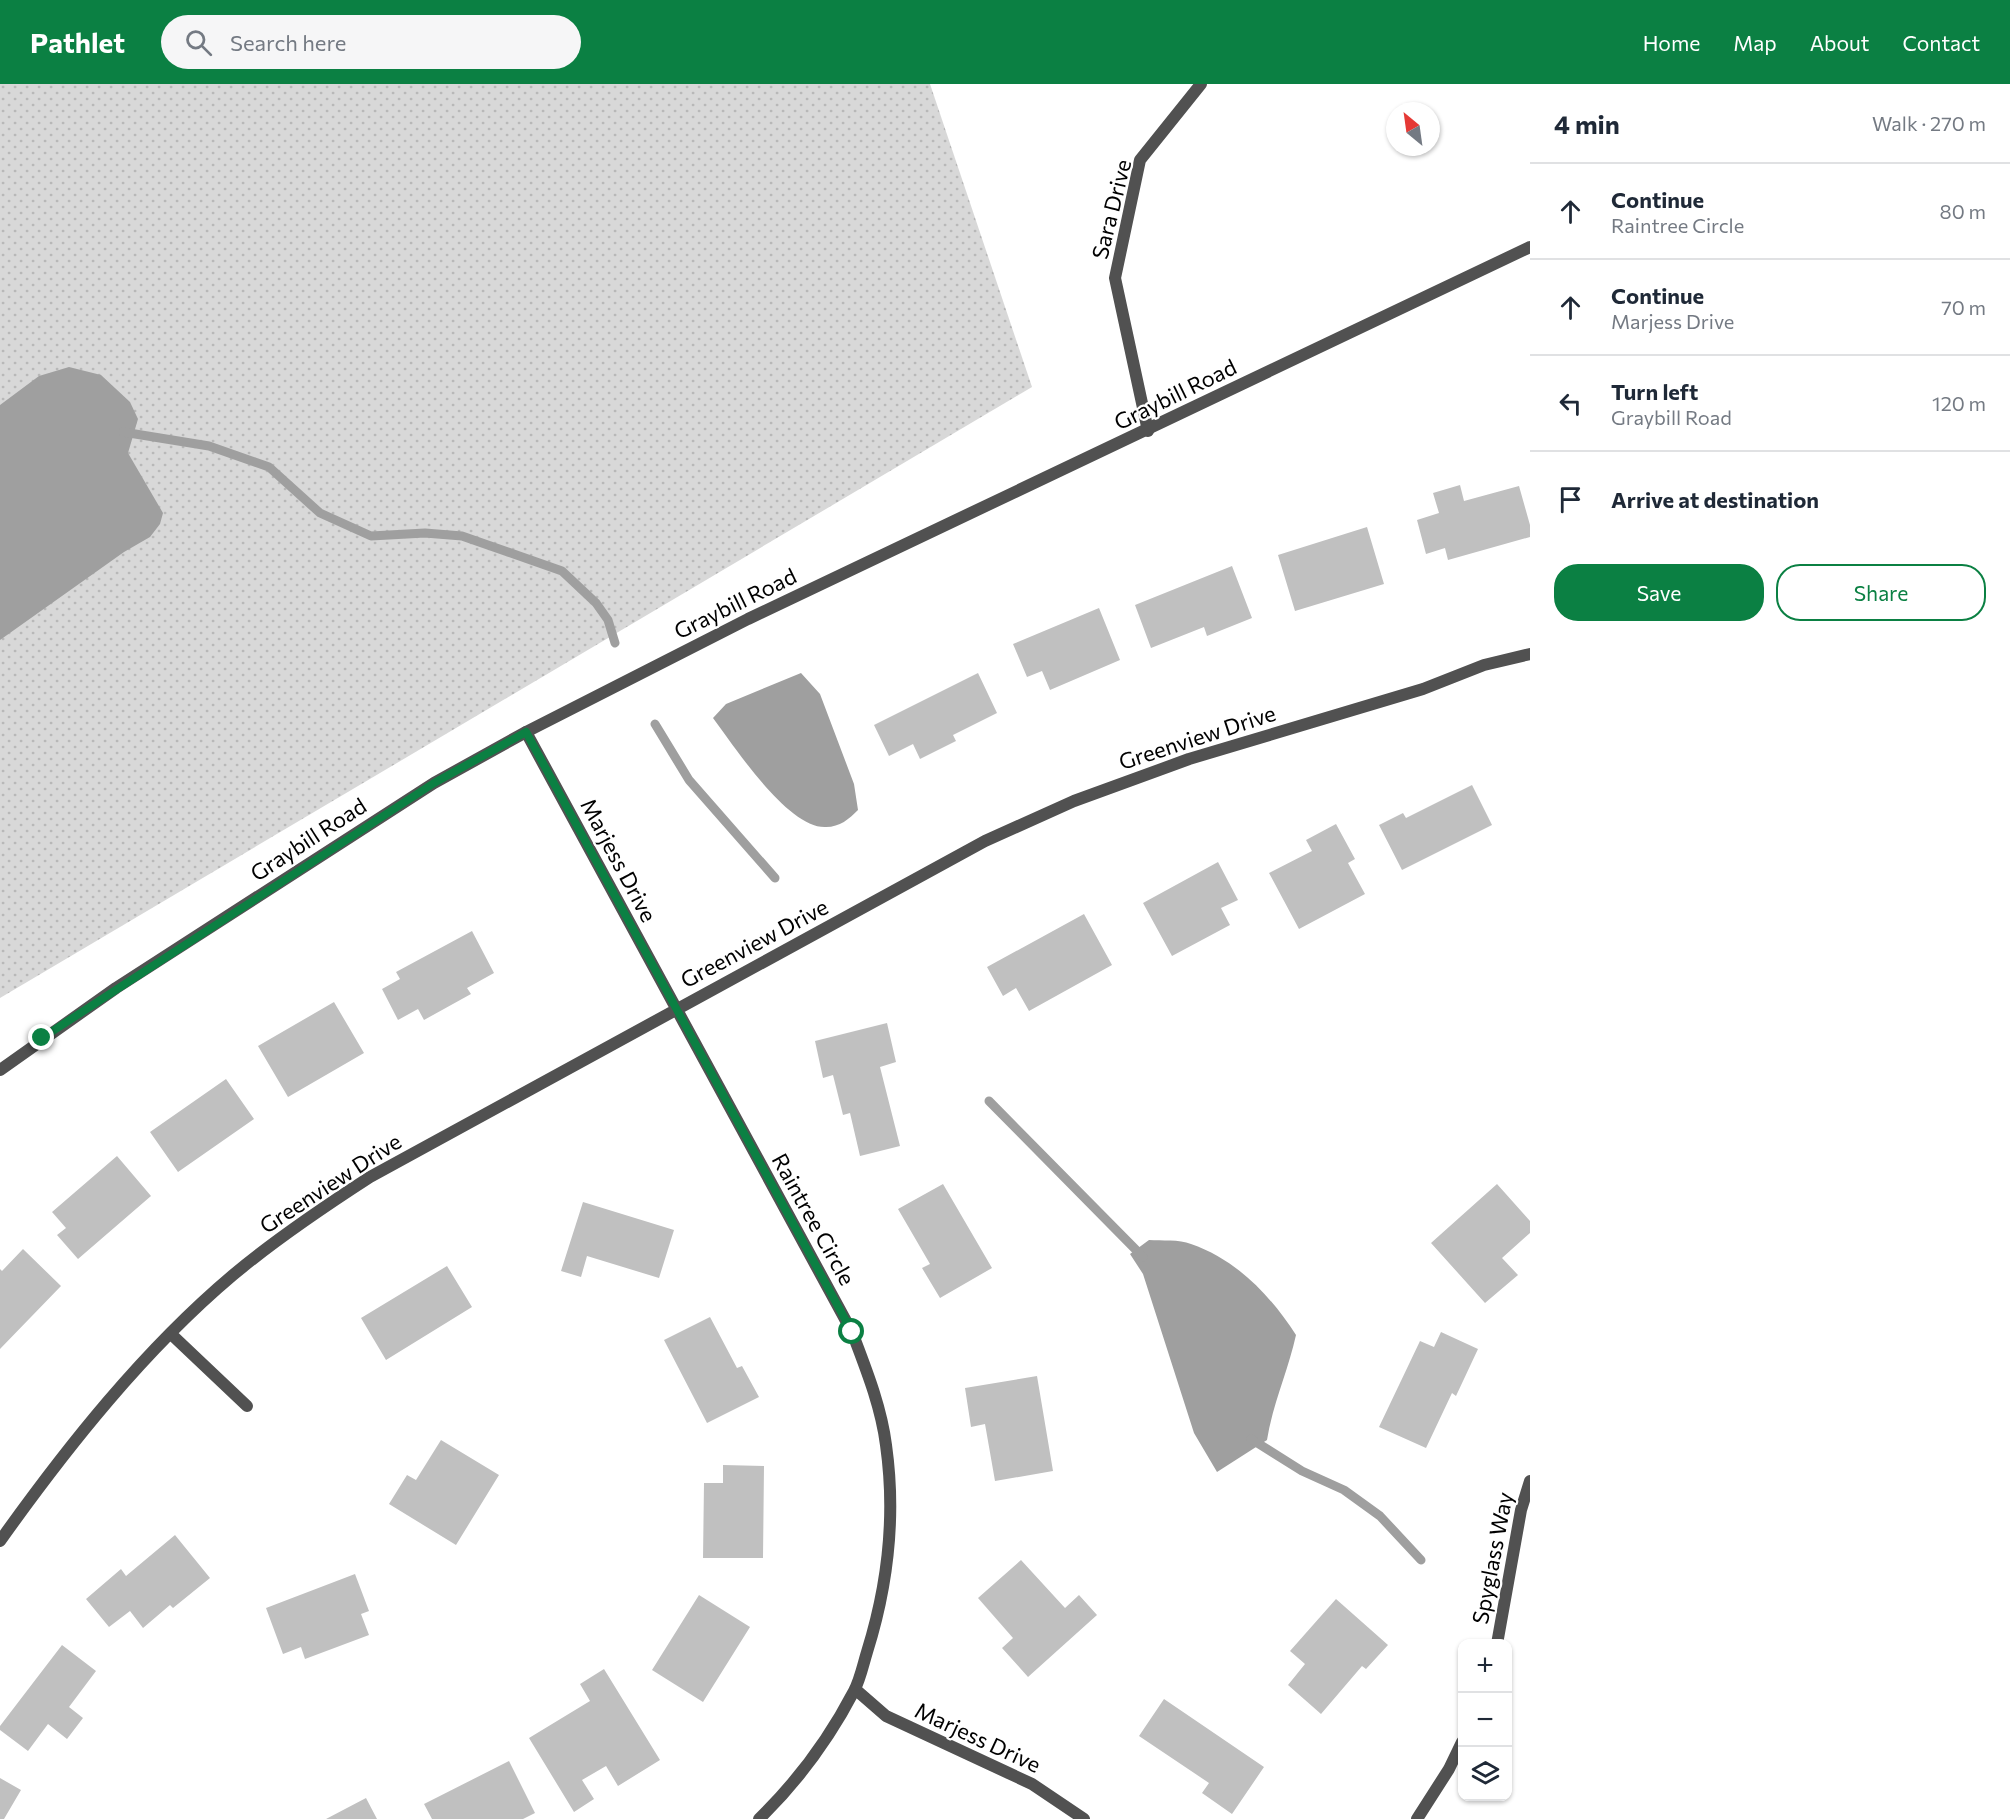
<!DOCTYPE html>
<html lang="en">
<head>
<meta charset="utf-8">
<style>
	body { margin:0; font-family:Commissioner,sans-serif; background:#f6f6f7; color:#1f2937 }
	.controls { position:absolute; right:18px; bottom:18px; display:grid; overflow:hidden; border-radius:12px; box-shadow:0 2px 4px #0004 }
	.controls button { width:54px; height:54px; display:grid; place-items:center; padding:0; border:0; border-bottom:2px solid #e0e1e3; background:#fff; color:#1f2937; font:30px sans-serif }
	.compass { position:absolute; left:1386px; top:18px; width:54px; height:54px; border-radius:50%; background:#fff; box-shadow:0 2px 4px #0004; rotate:331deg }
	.stop { position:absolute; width:18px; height:18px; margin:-14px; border:4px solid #0b8043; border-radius:50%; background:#fff }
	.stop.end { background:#0b8043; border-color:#fff; box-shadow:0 2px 6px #0008 }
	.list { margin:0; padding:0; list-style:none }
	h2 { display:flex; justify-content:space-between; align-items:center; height:78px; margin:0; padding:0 24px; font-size:26px }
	h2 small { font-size:20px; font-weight:400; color:#747a83 }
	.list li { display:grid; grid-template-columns:39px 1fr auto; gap:18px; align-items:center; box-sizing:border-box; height:96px; padding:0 24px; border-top:2px solid #e0e1e3 }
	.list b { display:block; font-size:22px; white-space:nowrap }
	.list p { margin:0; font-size:20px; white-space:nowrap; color:#747a83 }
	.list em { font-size:20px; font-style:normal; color:#747a83 }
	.actions { display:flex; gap:12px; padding:18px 24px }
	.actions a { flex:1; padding:14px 0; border:2px solid #0b8043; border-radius:24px; text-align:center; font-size:21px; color:#0b8043 }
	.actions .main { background:#0b8043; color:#fff }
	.icon { flex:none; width:33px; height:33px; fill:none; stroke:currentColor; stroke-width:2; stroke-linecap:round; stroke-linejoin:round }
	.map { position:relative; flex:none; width:1530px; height:1735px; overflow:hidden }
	header { display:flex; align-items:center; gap:36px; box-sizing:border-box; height:84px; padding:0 30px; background:#0b8043; color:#fff }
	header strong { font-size:28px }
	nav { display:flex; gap:33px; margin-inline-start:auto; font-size:21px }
	.search { width:420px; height:54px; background:#f6f6f7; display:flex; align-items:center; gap:15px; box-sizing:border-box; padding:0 21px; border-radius:33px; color:#747a83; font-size:22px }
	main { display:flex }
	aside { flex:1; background:#fff }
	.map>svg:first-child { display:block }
</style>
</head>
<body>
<header>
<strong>Pathlet</strong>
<div class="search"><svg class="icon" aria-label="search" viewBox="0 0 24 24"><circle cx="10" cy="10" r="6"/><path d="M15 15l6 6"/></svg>Search here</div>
<nav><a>Home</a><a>Map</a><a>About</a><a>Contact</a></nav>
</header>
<main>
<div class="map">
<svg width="1530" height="1735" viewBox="0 0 1530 1735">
	<defs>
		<pattern id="grass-dots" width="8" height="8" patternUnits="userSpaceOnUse" patternTransform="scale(1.5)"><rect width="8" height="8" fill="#d8d8d8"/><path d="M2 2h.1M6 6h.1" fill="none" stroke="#b8b8b8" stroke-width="1.8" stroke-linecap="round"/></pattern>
	</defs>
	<rect width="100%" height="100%" fill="#fff"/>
	<path fill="url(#grass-dots)" d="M0,0H930L1032,303L0,914Z"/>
	<path fill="#9f9f9f" d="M69,283L101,291L130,318L138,335L128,369L163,429L160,440L150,453L124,468L0,556V321L39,292Z
		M801,589L820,610L854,700L858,726C849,735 840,743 826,743C788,745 734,662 713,634L726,620Z
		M1149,1156C1162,1157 1179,1155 1191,1160C1237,1176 1270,1211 1296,1251C1288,1287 1273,1319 1267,1356L1217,1388L1194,1349L1143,1190L1130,1170Z"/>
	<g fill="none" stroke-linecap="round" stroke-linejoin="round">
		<path stroke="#9f9f9f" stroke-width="9" d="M123,348L209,362L269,383L320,429L371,452L425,449L462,452L562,487L596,519L608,536L615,559
			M655,640L689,696L775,794
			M989,1017L1143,1173
			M1251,1355L1302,1387L1344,1406L1380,1432L1421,1476"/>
	</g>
	<path fill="#c0c0c0" d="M1460,401L1464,417L1519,402L1530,441V453L1448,476L1445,464L1426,470L1417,436L1439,429L1433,409Z
		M1367,443L1384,500L1295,527L1278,471Z
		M1232,482L1252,534L1207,552L1204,543L1151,564L1135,521Z
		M1099,524L1120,576L1050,606L1042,587L1027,593L1013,560Z
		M978,589L997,629L953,651L956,657L920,675L913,660L889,672L874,641Z
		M1472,701L1492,741L1402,786L1379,741L1403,729L1406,734Z
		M1336,740L1355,775L1348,779L1365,810L1299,845L1269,789L1312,767L1306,756Z
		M1218,778L1238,816L1221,824L1230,841L1172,872L1143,819Z
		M1084,830L1112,881L1029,927L1016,904L1003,912L987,883Z
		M472,847L494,889L467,904L471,910L424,936L418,925L398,936L382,905L400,895L396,888Z
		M334,918L364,969L288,1013L258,962Z
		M887,939L896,978L880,983L900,1062L860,1072L850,1029L843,1031L833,991L823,994L815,957Z
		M226,995L254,1035L178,1088L150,1048Z
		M117,1072L151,1112L78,1175L57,1151L66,1144L52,1128Z
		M943,1100L992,1184L940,1214L922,1184L930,1180L898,1125Z
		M1497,1100L1530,1137V1149L1502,1174L1518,1191L1485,1219L1431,1159Z
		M583,1118L674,1146L659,1194L587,1172L581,1193L561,1187Z
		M23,1165L61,1202L0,1265V1185L2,1187Z
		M447,1182L472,1223L386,1276L361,1234Z
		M710,1233L737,1284L742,1282L759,1313L707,1339L664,1256Z
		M1441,1248L1478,1265L1456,1312L1452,1309L1426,1364L1379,1343L1420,1257L1434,1263Z
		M1037,1292L1053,1387L995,1397L985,1340L971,1343L965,1304Z
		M441,1356L499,1391L456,1461L389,1420L407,1391L416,1396Z
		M723,1381L764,1382L763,1474H703L704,1399H723Z
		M175,1451L210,1494L173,1524L170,1521L143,1544L130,1527L109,1543L86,1515L121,1485L126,1492Z
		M1021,1476L1065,1524L1079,1511L1097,1531L1028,1593L1002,1564L1013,1554L978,1514Z
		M355,1490L369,1527L361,1530L369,1551L305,1575L301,1563L283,1570L266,1524Z
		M699,1511L750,1543L703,1618L652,1586Z
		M1336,1515L1388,1561L1366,1585L1362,1582L1321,1630L1288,1601L1305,1580L1290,1567Z
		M62,1561L96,1587L69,1623L83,1634L67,1655L48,1640L28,1667L0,1646V1642Z
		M604,1585L660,1676L618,1702L606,1682L582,1696L594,1715L574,1728L529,1654L590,1617L580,1600Z
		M1164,1615L1264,1683L1232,1730L1202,1709L1209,1699L1139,1652Z
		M509,1677L535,1729L523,1735H432L424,1720Z
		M0,1694L21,1706L4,1735H0Z
		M366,1714L377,1735H326Z"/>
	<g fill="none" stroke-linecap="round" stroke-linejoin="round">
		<path stroke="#515151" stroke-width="12" d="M1148,347L1115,194L1140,76L1201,0
			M526,648L852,1248C866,1285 881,1322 886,1361C896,1432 888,1501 867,1568C863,1581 860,1596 854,1607C829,1655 797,1698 759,1735
			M171,1250L247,1322
			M0,1457C67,1363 144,1266 233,1191C276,1155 322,1124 370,1093L985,757L1074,717L1189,675L1423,605L1484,581L1530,570
			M1497,1560L1521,1426L1530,1397
			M855,1605L886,1632L1032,1700L1084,1735
			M1417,1735L1449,1685L1462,1658"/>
		<path stroke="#515151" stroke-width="12" d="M0,986L116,904L434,699L526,648L748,535L1530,163"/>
	</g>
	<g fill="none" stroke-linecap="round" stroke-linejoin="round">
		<path stroke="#0b8043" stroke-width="8" d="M42,954L434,699L526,648L852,1248"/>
	</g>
	<g text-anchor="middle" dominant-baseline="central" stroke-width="4.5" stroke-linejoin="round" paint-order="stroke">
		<g font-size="22" fill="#000" stroke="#fff">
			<text transform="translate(1111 125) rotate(-76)">Sara Drive</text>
			<text transform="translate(1175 310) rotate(-26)">Graybill Road</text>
			<text transform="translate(735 519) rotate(-26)">Graybill Road</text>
			<text transform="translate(1197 653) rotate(-18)">Greenview Drive</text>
			<text transform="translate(308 755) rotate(-33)">Graybill Road</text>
			<text transform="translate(619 776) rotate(62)">Marjess Drive</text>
			<text transform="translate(754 859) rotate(-28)">Greenview Drive</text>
			<text transform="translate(330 1099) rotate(-33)">Greenview Drive</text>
			<text transform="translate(814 1135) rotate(61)">Raintree Circle</text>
			<text transform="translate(1492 1474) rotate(-79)">Spyglass Way</text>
			<text transform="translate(978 1653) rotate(25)">Marjess Drive</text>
		</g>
	</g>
</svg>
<div class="controls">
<button>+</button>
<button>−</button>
<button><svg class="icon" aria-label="layers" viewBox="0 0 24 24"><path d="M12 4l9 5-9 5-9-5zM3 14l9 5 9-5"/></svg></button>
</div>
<svg class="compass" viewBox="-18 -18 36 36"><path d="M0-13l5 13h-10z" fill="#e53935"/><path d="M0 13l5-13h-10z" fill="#747a83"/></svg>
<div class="stop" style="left:852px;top:1248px"></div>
<div class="stop end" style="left:42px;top:954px"></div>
</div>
<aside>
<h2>4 min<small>Walk · 270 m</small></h2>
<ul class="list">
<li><svg class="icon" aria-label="ahead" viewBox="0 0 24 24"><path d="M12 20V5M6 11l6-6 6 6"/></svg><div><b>Continue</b><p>Raintree Circle</p></div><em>80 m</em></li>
<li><svg class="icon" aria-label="ahead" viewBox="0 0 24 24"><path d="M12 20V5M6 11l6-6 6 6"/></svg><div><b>Continue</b><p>Marjess Drive</p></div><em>70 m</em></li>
<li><svg class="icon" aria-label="left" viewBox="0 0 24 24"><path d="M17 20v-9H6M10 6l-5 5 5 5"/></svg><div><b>Turn left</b><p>Graybill Road</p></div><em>120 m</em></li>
<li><svg class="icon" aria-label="arrive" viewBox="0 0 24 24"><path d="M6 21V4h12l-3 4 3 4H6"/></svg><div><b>Arrive at destination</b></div></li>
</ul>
<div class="actions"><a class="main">Save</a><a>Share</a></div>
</aside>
</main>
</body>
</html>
